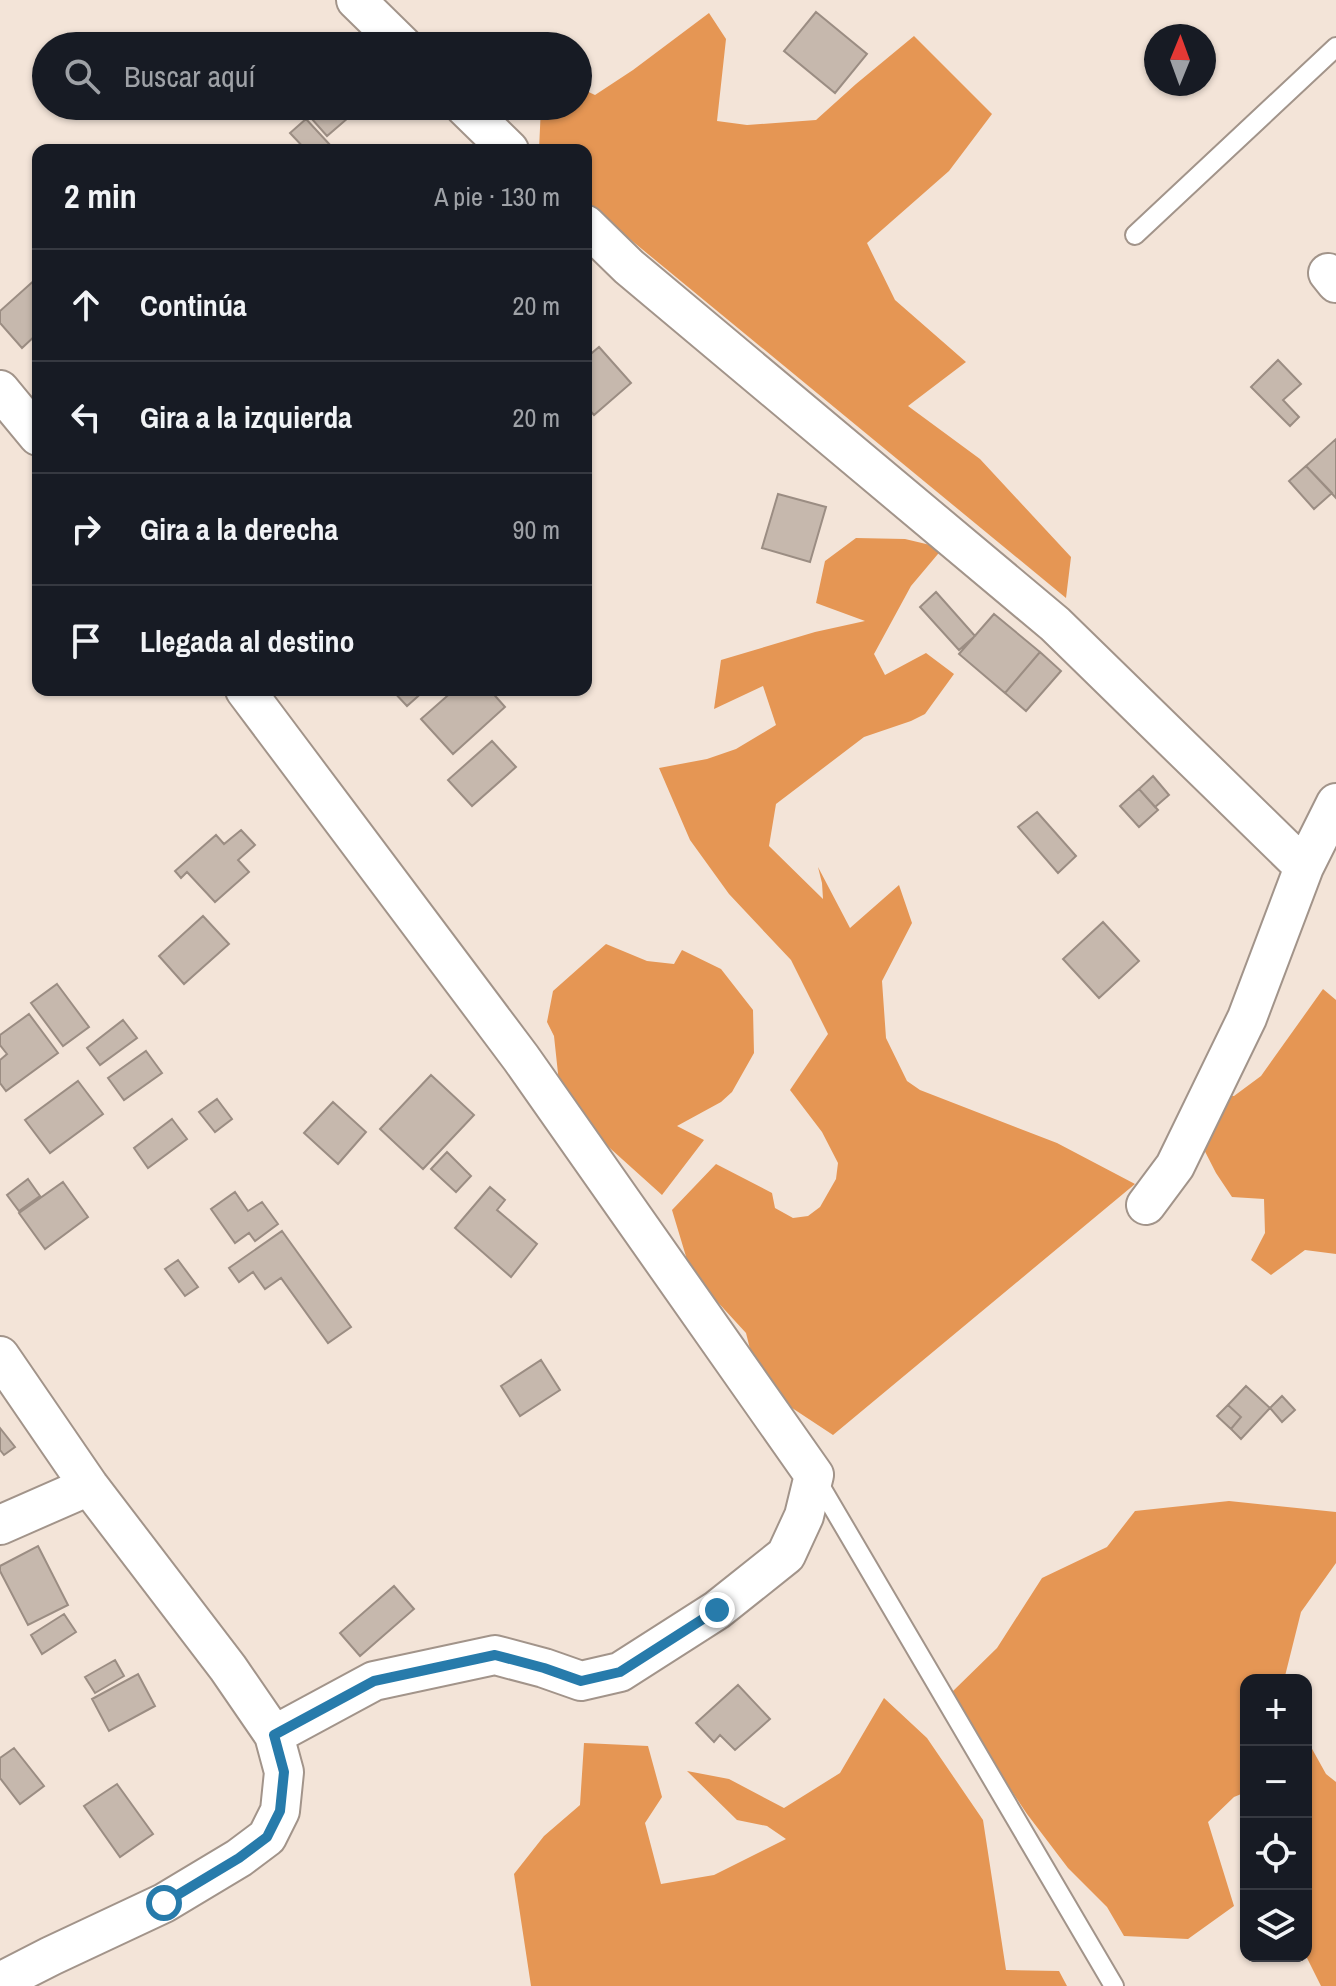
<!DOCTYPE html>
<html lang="es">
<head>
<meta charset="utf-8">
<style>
	body { margin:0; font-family:"Archivo Narrow",sans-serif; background:#20242c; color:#f1f3f6 }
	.controls { position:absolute; right:24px; bottom:24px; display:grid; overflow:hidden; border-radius:16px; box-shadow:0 2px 6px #0004 }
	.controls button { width:72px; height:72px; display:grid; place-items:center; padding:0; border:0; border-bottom:2px solid #363941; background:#171b24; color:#f1f3f6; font:40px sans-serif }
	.compass { position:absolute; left:1144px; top:24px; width:72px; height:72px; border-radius:50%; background:#171b24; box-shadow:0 2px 6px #0004; rotate:1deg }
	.stop { position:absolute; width:24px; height:24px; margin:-18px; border:6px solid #277bab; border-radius:50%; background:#fff }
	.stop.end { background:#277bab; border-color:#fff; box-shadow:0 2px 8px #0008 }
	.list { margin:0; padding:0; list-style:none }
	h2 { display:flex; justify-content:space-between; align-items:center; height:104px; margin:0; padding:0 32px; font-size:34px }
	h2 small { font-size:26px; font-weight:400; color:#9ea1a6 }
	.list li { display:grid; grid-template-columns:52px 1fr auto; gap:24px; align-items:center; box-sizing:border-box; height:112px; padding:0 32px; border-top:2px solid #363941 }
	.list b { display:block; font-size:30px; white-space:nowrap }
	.list em { font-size:26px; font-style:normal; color:#9ea1a6 }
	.icon { flex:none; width:44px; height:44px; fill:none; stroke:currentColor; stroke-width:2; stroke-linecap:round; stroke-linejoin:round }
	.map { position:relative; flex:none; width:1336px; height:1986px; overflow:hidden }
	.search { position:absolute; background:#171b24; box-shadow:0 2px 6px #0004; left:32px; top:32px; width:560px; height:88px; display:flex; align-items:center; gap:20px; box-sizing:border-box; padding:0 28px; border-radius:44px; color:#9ea1a6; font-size:30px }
	.panel { position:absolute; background:#171b24; box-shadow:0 2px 6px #0004; left:32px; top:144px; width:560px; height:552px; border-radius:16px }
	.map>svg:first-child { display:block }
</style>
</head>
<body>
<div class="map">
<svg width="1336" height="1986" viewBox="0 0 1336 1986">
	<rect width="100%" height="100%" fill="#f3e4d8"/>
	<path fill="#e59654" d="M709,13L726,39L717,121L747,125L816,120L856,84L914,36L992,114L949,171L867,243L895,300L966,362L908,406L980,459L1071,557L1066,598L586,203V150H539L541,106H578V87L595,95L633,70Z
		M856,538L905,539L943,548L911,586L874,654L885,675L926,653L954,674L925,714L911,721L864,737L776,804L769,846L823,899L822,883L818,867L850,928L899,885L912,923L882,981L886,1038L907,1081L920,1090L1057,1143L1135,1184L833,1435L786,1404L750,1349L746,1333L691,1273L672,1210L716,1164L772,1193L775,1208L793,1218L808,1216L820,1207L836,1179L838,1163L822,1132L790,1090L828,1034L791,960L729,894L690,840L659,768L707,759L736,749L776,725L763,686L714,709L721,660L815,632L865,621L816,603L825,561Z
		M606,944L647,961L674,964L682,950L721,969L753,1010L754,1053L732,1092L721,1102L677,1126L704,1140L662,1195L592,1132L560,1092L554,1036L547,1022L553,991Z
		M1323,989L1336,1000V1254L1305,1250L1271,1275L1251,1260L1265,1233L1264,1199L1232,1197L1216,1173L1194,1130L1212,1094L1234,1096L1261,1076Z
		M1229,1501L1336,1512V1563L1301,1612L1284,1680H1246V1792L1234,1797L1208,1822L1234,1906L1188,1939L1124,1936L1107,1907L1068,1868L1027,1814L1003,1778L968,1735L952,1692L997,1648L1042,1578L1107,1547L1135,1511Z
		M884,1698L927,1738L983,1820L1006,1970L1059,1971L1067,1986H531L514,1874L544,1836L580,1805L584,1743L648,1746L662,1797L645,1823L661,1884L714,1875L786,1839L767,1826L737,1820L687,1771L729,1779L784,1808L840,1773Z
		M1306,1738L1326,1774L1336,1782V1986H1321L1306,1956Z"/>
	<path fill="#c6b8ad" stroke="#9b8d83" stroke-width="2" d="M816,12L867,54L835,93L784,51Z
		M305,106H350L355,112L327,136L303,109Z
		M306,119L331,146L326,150H306L290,133Z
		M38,277V333L22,348L0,323V311Z
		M599,347L631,383L594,415L586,406V358Z
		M1278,360L1301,384L1283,400L1299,417L1290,426L1251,387Z
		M1336,439V498L1306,466Z
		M1306,466L1332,493L1314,509L1289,481Z
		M778,494L826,507L810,562L762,548Z
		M936,592L975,636L959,650L920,607Z
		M994,614L1040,652L1005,693L959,654Z
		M1040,652L1061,671L1026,711L1005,693Z
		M392,690H425L407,706Z
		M454,690H490L505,707L453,754L421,719Z
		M492,741L516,767L472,806L448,780Z
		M1153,776L1169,795L1155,807L1139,789Z
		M1139,789L1158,810L1139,827L1120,806Z
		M1037,812L1076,856L1058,873L1018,827Z
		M241,830L255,845L238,860L249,872L215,902L187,872L181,878L175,871L216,835L224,844Z
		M203,916L229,944L184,984L159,956Z
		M1103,922L1139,961L1099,998L1063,959Z
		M57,984L89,1027L63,1046L31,1003Z
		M29,1014L58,1053L6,1091L0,1083V1060L7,1054L0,1045V1035Z
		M123,1020L137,1038L100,1065L87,1048Z
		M146,1051L162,1073L124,1100L108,1078Z
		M431,1075L474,1115L423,1169L380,1129Z
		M78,1081L103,1114L50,1153L25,1120Z
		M217,1099L232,1119L215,1132L199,1112Z
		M333,1102L366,1132L338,1164L304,1133Z
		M172,1119L187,1139L148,1168L134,1148Z
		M447,1152L471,1176L456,1192L431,1169Z
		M28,1179L40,1196L19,1211L7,1195Z
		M63,1182L88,1217L45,1249L19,1213Z
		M490,1187L505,1200L497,1210L537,1244L511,1277L455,1228Z
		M235,1192L248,1211L262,1202L278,1224L255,1241L249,1233L235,1243L211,1209Z
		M282,1231L351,1327L328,1343L281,1278L265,1289L253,1272L239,1282L229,1268Z
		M178,1260L198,1287L185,1296L165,1269Z
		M541,1360L560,1390L520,1416L501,1386Z
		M1246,1386L1270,1408L1241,1439L1231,1429L1241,1417L1228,1405Z
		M1282,1396L1295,1410L1282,1422L1270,1408Z
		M1228,1405L1241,1417L1231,1429L1217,1416Z
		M0,1428L15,1447L4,1455L0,1450Z
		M38,1546L68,1605L28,1625L0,1571V1566Z
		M394,1586L414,1609L360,1656L340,1633Z
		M64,1614L76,1632L42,1654L31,1635Z
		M115,1660L124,1676L95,1693L85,1677Z
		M138,1674L155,1706L109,1731L92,1699Z
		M738,1685L770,1719L735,1750L720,1735L714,1742L696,1723Z
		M14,1748L44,1786L20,1804L0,1778V1758Z
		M117,1784L153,1834L120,1857L84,1806Z"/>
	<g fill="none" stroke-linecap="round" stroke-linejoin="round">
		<g stroke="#a2948a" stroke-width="22">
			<path id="lane" d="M1135,235L1336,47
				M815,1477L1114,1986"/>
		</g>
		<g stroke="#a2948a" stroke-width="42">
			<path id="street" d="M356,0L403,46
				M464,106L509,150
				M586,225L629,267L1055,624L1304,867
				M1328,273L1336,283
				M0,390L38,436
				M245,690L521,1058L814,1475L804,1516L786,1555L717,1610L620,1672L581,1681L544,1668L495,1655L374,1681L274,1735
				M1146,1205L1175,1166L1247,1018L1304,867L1336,803
				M0,1356L89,1486L228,1668L274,1735L284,1772L280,1811L267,1837L239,1858L164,1903L51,1956L0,1982
				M0,1525L89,1486"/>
		</g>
		<use href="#lane" stroke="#fff" stroke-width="18"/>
		<use href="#street" stroke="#fff" stroke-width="38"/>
	</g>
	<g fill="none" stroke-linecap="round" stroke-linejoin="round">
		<path stroke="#277bab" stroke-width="10" d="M164,1903L239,1858L267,1837L280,1811L284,1772L274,1735L374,1681L495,1655L544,1668L581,1681L620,1672L717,1610"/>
	</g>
</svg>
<div class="controls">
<button>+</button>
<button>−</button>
<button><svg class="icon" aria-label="locate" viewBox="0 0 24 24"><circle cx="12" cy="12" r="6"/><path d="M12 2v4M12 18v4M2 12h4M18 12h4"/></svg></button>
<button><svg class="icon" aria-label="layers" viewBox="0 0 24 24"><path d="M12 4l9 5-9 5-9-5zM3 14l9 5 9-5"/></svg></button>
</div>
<svg class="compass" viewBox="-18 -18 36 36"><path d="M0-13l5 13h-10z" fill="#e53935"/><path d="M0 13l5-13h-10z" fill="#9ea1a6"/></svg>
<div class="stop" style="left:164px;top:1903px"></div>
<div class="stop end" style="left:717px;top:1610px"></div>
<div class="search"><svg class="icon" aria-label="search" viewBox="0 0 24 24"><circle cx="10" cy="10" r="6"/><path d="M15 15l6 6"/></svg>Buscar aquí</div>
<section class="panel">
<h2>2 min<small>A pie · 130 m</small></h2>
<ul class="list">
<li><svg class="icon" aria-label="ahead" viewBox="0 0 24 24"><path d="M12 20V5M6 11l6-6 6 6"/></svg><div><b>Continúa</b></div><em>20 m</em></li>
<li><svg class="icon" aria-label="left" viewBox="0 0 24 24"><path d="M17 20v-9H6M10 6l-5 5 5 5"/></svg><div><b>Gira a la izquierda</b></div><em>20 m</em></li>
<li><svg class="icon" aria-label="right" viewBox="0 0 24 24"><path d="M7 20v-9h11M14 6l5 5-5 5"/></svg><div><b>Gira a la derecha</b></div><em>90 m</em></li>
<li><svg class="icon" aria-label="arrive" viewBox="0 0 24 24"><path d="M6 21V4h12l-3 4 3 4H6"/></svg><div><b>Llegada al destino</b></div></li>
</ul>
</section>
</div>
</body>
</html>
